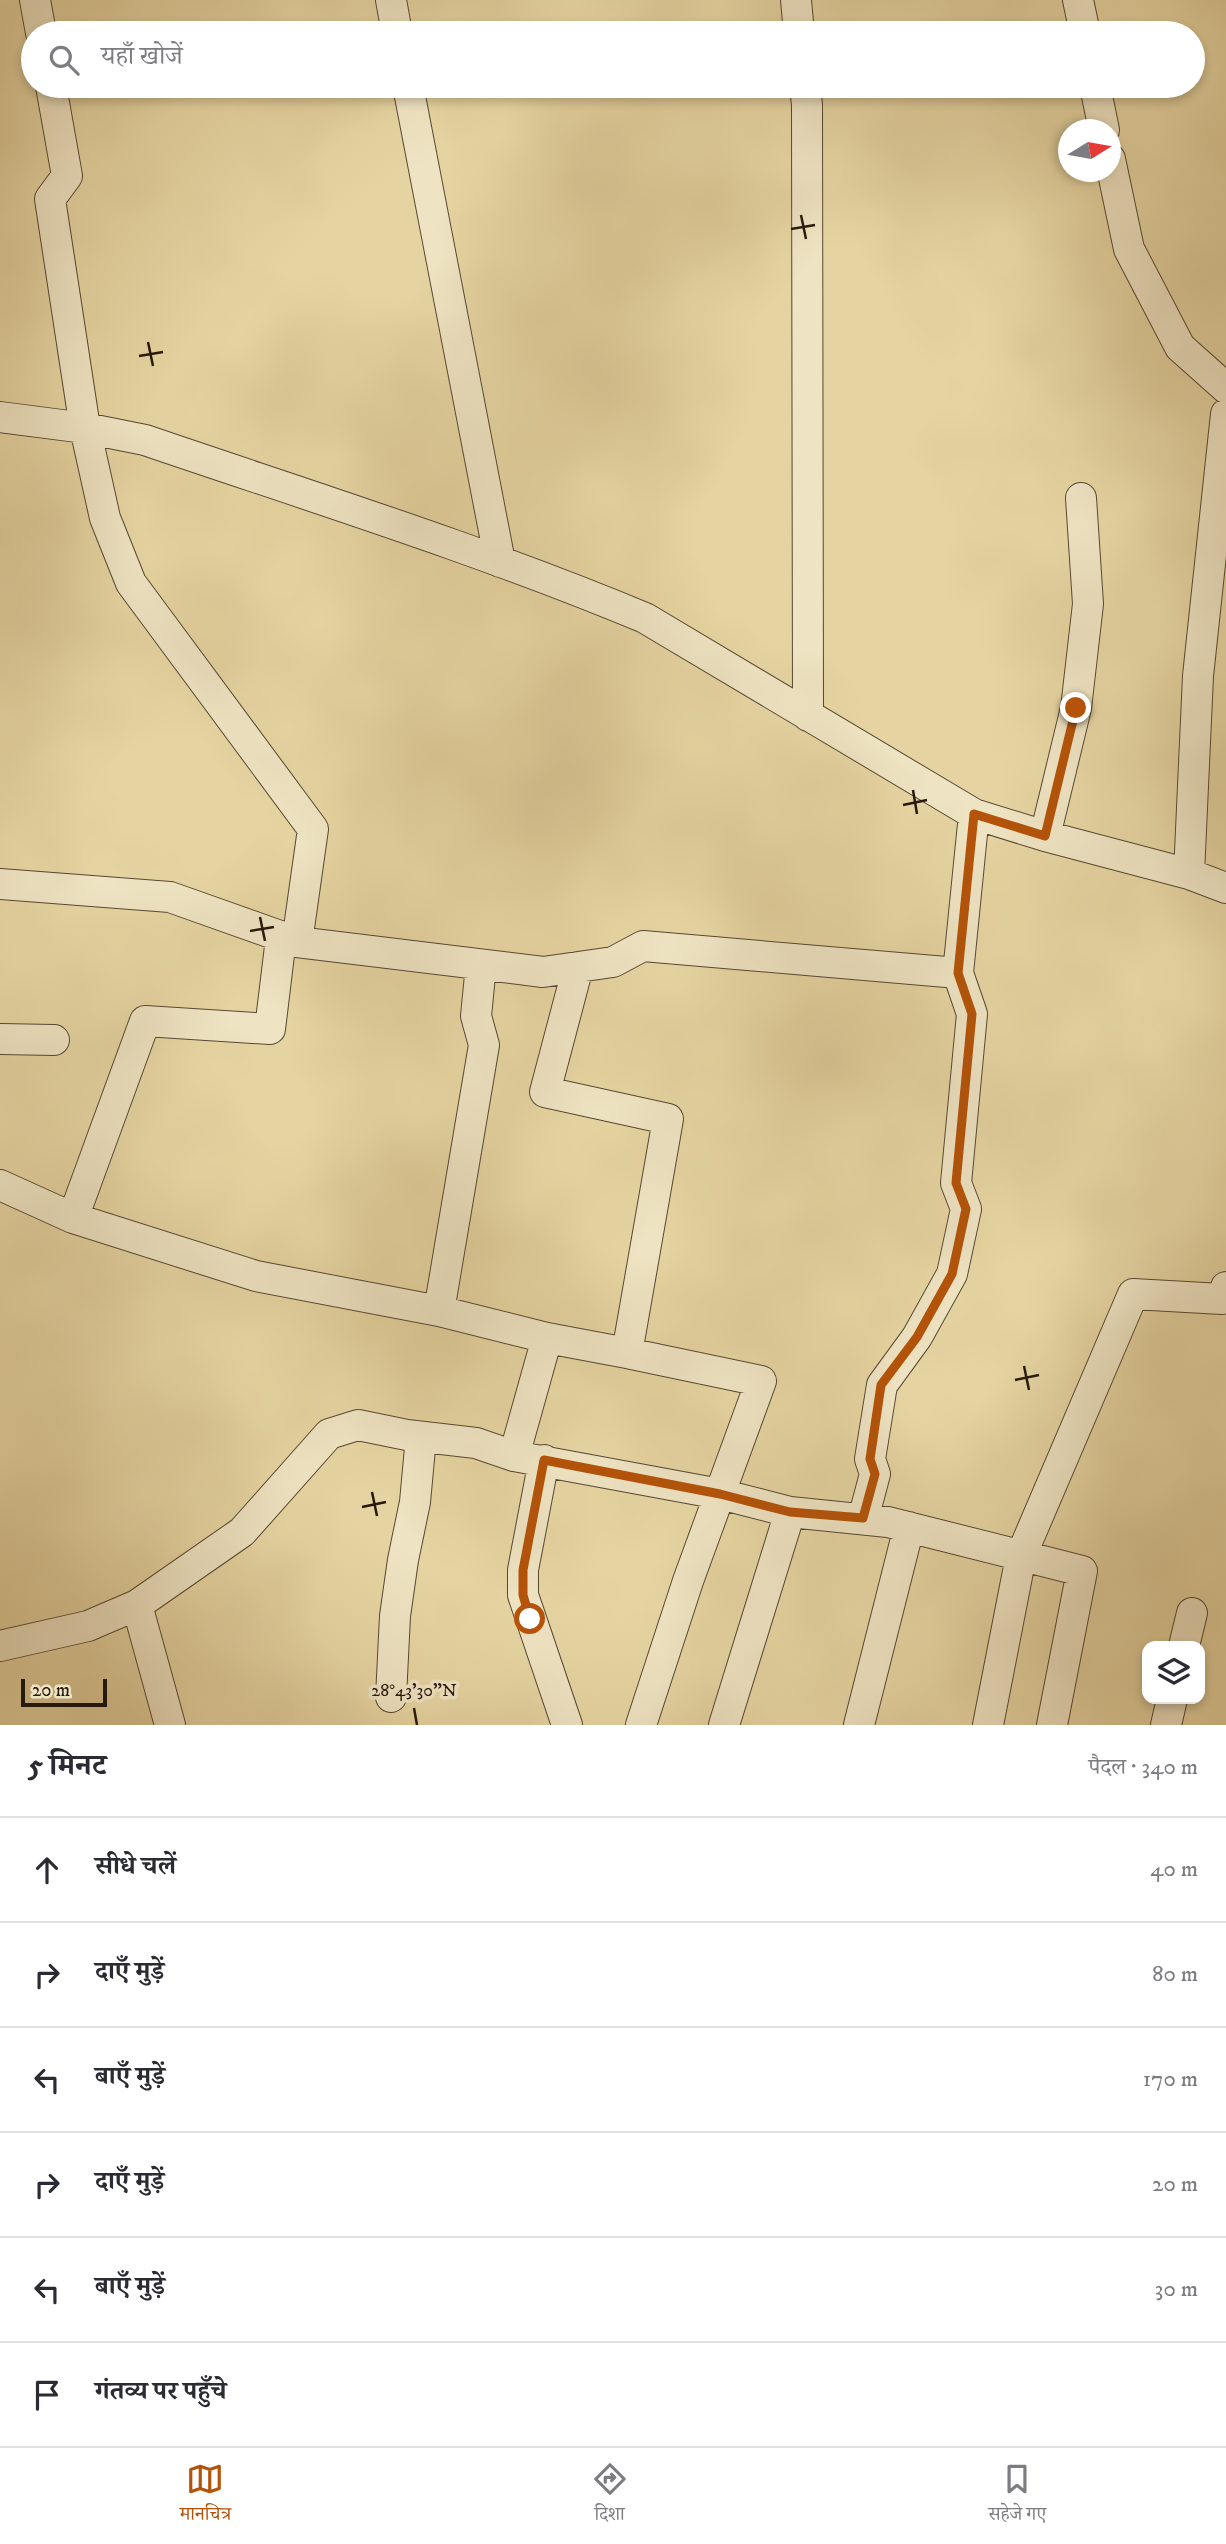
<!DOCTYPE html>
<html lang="hi">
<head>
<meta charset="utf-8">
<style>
	body { margin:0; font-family:"IM FELL DW Pica","Noto Serif Devanagari",serif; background:#f7f7f7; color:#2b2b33 }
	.controls { position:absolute; right:21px; bottom:21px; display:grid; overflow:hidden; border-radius:14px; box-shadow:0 4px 10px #0003 }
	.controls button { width:63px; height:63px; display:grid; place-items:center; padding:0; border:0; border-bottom:2px solid #e1e1e2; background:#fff; color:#2b2b33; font:35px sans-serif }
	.compass { position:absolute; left:1058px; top:119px; width:63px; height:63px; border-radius:50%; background:#fff; box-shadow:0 4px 10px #0003; rotate:79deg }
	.scale { position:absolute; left:21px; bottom:18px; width:86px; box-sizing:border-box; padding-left:7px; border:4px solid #28190d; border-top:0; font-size:19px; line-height:24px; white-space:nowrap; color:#28190d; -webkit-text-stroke:5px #eee3c2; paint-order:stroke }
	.stop { position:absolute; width:21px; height:21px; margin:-16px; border:5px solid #b45309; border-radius:50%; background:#fff }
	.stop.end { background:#b45309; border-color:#fff; box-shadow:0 2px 7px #0008 }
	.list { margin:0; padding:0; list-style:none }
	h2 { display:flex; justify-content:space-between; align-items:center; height:91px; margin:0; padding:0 28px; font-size:30px }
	h2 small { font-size:23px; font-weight:400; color:#7c7c81 }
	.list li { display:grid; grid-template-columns:46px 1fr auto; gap:21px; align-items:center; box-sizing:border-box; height:105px; padding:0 28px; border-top:2px solid #e1e1e2 }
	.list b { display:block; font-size:26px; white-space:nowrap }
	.list em { font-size:23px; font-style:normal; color:#7c7c81 }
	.icon { flex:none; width:38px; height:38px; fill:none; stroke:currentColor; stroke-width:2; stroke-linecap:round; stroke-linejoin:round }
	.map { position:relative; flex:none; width:1226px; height:1725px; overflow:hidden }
	.search { position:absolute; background:#fff; box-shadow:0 4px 10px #0003; left:21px; right:21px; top:21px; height:77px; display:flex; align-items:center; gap:18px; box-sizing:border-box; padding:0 24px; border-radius:38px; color:#7c7c81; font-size:26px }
	.sheet { height:721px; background:#fff }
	nav { display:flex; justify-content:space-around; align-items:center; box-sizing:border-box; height:98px; border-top:2px solid #e1e1e2; background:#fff; font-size:19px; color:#7c7c81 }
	nav a { display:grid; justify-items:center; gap:4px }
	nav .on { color:#b45309 }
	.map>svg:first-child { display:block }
</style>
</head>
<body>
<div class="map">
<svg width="1226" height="1725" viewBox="0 0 1226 1725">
	<rect width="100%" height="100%" fill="#e5d4a1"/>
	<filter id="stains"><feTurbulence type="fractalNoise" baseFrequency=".00286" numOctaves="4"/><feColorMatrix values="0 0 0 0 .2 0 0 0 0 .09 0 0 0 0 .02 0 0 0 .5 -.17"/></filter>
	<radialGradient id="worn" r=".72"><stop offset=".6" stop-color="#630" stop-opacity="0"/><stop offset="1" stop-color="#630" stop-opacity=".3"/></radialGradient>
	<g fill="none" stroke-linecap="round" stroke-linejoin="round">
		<g stroke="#574832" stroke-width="32">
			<path id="minor" d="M35,0L41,33
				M391,0L397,33
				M796,0L799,33
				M1078,0L1085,33
				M51,86L67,176L50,199L85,428L105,518L131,583L313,829L297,942
				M408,86L500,562
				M805,86L807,105L808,716
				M1095,86L1104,130
				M1110,159L1129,249L1180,347L1226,388
				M0,417L85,428L145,440C312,497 482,550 645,618L974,814L1045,836L1189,874L1226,888
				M1045,836L1076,708L1088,604L1081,498
				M1189,874L1198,676L1226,414
				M0,884L170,897L297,942L543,972L613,962L643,946L958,973L974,814
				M578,967L545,1092L668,1119L627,1353L761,1381L688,1581L641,1725
				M0,1039L54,1040
				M0,1185L73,1218L256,1276L439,1311L547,1338L627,1353
				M73,1218L145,1021L270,1029L281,938
				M439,1311L484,1045L476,1016L481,965
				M547,1338L514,1456L720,1494L790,1512L724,1725
				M544,1460L523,1570V1595L567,1725
				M790,1512L888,1522L1082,1571L1052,1725
				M863,1519L875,1474L870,1459L882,1385L917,1337L952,1274L966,1209L956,1183L972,1014L958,973
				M137,1605L170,1725
				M0,1646L88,1626L137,1605L242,1532L329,1434L358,1425L407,1435L476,1443L514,1456
				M1184,1646L1192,1613
				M391,1697L395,1616L403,1560L415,1502L421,1437
				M859,1725L909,1527
				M988,1725L1021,1556L1133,1294L1222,1299L1226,1287
				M1166,1725L1172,1699"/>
		</g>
		<use href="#minor" stroke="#eee3c2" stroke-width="30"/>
	</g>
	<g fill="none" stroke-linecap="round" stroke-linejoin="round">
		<path stroke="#b45309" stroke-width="9" d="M530,1619L523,1595V1570L544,1460L720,1494L790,1512L863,1518L875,1474L870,1459L881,1385L917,1337L952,1274L966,1209L956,1183L972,1014L958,973L974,814L1045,836L1076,708"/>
	</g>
	<path fill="none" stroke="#28190d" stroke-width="2.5" d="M801,215L806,239M791,229L815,225M148,342L153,366M139,356L163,352M913,790L917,814M903,805L927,800M260,917L265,941M250,931L274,927M1024,1366L1029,1390M1015,1380L1039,1375M372,1492L377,1516M362,1507L386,1502M414,1708L417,1725"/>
	<g font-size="18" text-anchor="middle" fill="#28190d" stroke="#eee3c2" stroke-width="7" stroke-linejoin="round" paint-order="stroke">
		<text x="414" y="1696">28°43'30"N</text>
	</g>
	<rect width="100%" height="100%" filter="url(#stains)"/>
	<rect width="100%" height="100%" fill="url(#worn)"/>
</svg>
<div class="controls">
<button><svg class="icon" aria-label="layers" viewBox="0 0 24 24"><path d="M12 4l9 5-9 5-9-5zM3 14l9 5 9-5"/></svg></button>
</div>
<svg class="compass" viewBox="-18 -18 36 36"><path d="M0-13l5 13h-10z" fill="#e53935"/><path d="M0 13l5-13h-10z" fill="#7c7c81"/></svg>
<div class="scale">20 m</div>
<div class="stop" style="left:530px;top:1619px"></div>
<div class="stop end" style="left:1076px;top:708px"></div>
<div class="search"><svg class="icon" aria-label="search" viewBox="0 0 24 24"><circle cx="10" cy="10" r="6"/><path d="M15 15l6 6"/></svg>यहाँ खोजें</div>
</div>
<section class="sheet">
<h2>5 मिनट<small>पैदल · 340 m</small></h2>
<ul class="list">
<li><svg class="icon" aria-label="ahead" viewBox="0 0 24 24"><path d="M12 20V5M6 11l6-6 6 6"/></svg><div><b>सीधे चलें</b></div><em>40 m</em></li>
<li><svg class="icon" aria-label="right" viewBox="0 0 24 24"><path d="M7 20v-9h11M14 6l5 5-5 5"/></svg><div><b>दाएँ मुड़ें</b></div><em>80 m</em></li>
<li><svg class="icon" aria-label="left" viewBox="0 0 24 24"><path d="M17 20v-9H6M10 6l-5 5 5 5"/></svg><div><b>बाएँ मुड़ें</b></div><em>170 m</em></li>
<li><svg class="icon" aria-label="right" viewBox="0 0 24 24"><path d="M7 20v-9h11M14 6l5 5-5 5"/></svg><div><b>दाएँ मुड़ें</b></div><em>20 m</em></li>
<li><svg class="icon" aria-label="left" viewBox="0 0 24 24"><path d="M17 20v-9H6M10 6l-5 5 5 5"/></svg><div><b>बाएँ मुड़ें</b></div><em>30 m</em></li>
<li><svg class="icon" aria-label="arrive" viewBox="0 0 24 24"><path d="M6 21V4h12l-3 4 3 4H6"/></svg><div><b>गंतव्य पर पहुँचे</b></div></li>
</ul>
</section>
<nav>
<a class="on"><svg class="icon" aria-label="map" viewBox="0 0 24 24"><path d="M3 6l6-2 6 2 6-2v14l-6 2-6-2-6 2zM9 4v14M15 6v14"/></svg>मानचित्र</a>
<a><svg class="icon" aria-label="directions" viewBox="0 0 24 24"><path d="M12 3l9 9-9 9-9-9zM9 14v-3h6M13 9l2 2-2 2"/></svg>दिशा</a>
<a><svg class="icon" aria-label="saved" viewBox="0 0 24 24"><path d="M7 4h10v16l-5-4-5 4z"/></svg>सहेजे गए</a>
</nav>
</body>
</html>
